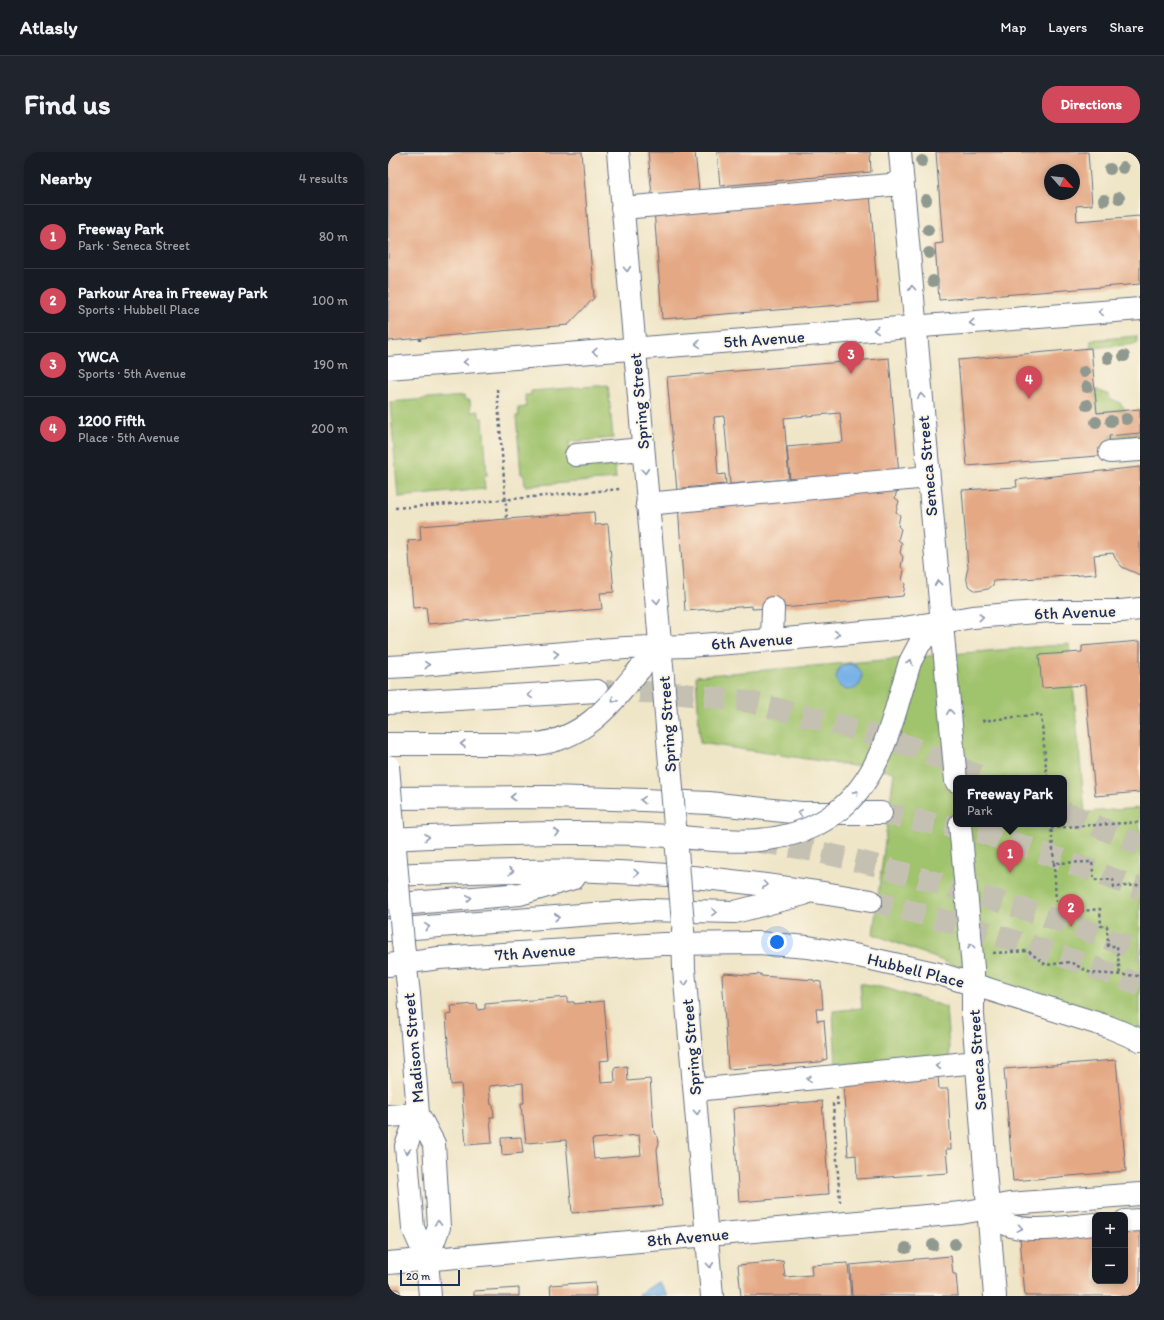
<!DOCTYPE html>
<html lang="en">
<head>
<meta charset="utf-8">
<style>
	body { margin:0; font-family:Itim,sans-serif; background:#20242c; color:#f1f3f6 }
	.controls { position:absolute; right:12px; bottom:12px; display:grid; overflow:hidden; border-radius:8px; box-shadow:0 2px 6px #0003 }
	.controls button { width:36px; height:36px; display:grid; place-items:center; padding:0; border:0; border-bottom:1px solid #363941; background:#171b24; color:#f1f3f6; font:20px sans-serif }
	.compass { position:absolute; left:656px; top:12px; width:36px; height:36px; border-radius:50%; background:#171b24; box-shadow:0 2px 6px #0003; rotate:117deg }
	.scale { position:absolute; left:12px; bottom:10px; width:60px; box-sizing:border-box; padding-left:4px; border:2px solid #1b2f5e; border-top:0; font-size:11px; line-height:14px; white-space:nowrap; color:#1b2f5e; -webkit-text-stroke:3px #fcf5e5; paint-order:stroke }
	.you { position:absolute; left:389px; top:790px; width:14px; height:14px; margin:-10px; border:3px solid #fff; border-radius:50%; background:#1a73e8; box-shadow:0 0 0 6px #1a73e833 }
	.badge { display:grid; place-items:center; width:26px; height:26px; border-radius:50%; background:#d1495b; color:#fff; font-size:13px; font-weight:700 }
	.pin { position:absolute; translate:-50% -33px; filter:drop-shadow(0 1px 2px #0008) }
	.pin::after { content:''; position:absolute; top:21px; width:14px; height:12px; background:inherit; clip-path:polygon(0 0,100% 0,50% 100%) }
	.popup { position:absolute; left:565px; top:623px; width:114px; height:52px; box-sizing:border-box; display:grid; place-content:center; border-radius:8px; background:#171b24; filter:drop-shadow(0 1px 3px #0005); font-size:13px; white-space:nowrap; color:#9ea1a6 }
	.popup b { font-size:15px; color:#f1f3f6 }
	.popup::after { content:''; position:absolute; left:50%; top:100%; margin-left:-8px; border:8px solid transparent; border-top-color:#171b24 }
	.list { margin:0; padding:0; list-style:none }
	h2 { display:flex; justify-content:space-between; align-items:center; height:52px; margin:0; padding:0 16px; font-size:17px }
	h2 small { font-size:13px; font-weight:400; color:#9ea1a6 }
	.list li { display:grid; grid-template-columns:26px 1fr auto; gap:12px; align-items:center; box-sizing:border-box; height:64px; padding:0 16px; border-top:1px solid #363941 }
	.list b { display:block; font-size:15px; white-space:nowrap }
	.list p { margin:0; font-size:13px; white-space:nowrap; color:#9ea1a6 }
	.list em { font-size:13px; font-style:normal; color:#9ea1a6 }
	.map { position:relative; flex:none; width:752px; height:1144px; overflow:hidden; border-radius:16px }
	header { display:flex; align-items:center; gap:24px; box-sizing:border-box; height:56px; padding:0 20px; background:#171b24; border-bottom:1px solid #363941 }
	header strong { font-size:19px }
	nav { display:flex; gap:22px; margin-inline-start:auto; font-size:14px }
	.intro { display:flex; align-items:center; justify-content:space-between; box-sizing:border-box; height:96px; padding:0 24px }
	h1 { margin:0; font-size:28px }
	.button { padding:10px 18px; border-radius:16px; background:#d1495b; color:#fff; font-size:14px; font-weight:700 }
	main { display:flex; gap:24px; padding:0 24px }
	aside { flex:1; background:#171b24; border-radius:16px; box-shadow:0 2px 6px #0003 }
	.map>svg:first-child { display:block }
</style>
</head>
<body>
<header>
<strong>Atlasly</strong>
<nav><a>Map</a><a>Layers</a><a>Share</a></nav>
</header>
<div class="intro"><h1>Find us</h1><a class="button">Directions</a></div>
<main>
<aside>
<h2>Nearby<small>4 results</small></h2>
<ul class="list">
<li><span class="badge">1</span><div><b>Freeway Park</b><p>Park · Seneca Street</p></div><em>80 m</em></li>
<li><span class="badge">2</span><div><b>Parkour Area in Freeway Park</b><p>Sports · Hubbell Place</p></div><em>100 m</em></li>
<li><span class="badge">3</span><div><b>YWCA</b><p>Sports · 5th Avenue</p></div><em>190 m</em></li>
<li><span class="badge">4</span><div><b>1200 Fifth</b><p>Place · 5th Avenue</p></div><em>200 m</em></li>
</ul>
</aside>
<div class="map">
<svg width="752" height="1144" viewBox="0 0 752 1144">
	<rect width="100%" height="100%" fill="#fcf5e5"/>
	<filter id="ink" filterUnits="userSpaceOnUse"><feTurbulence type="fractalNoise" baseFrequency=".025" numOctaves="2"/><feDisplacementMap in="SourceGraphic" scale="8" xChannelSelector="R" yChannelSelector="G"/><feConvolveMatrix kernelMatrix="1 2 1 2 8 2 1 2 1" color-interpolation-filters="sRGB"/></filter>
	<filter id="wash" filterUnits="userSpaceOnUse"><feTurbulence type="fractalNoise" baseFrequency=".012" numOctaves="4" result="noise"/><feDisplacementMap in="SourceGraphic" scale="16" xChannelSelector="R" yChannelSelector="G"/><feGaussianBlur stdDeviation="0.9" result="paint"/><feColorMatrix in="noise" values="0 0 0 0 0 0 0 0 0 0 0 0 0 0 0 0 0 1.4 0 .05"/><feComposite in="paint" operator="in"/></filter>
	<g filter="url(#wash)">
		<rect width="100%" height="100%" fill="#efe5c7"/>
		<path fill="#a0c36d" stroke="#5e7966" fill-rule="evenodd" d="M749,184V192L703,196V188Z
			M220,233L225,286L181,290L183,317L227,314L228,327L137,334L136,322H133L128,264H131L130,256L138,255L137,243H143V239Z
			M707,237L721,243L723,248L731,250L738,258L709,261Z
			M76,244L77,248H82L83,260L91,259V266H95L99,324L96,325L97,337L10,345L2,250Z
			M681,492L697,660L752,656V885L485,782L506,620L312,591L308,524ZM568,626H676V672H568Z
			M472,831L501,837L558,855L562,907L448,915L445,859L474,856Z"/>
		<path fill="#80a960" stroke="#4e6c5f" d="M752,281V290L722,293L721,284Z"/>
		<path fill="#76b1e7" stroke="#4870a2" d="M448 525a13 13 0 1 1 26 0a13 13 0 1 1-26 0Z
			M270,1130L280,1144H252L251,1142Z"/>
		<g id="blocks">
			<path fill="#e4a884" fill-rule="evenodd" d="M0,0H194L206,146L180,173L0,189Z
				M260,0H307L311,38L264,43Z
				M329,0H482L483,20L332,34Z
				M548,0H700L704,53L688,54L689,69L752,64V132L551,148L547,92L555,91ZM662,18H686V42H662Z
				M482,41L490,150L274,167L266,57Z
				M703,196L709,261L752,257V281L721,284L723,303L579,314L570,208Z
				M501,206L511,323L402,328L399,295L455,290L452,261L396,266L401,327L342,332L336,264L326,265L330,323L337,322L338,332L295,336L296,339H289L279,225Z
				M752,315V423L734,415L727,406L725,401L706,403L708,422L606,429L605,433L600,437L589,439L585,437L580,433L578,424L580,416L574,338L629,335L628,328Z
				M510,334L507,346L511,349L508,360L512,363L510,374L513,377L510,388L514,391L512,401L515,405L513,415L516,418L514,429L517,432L515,444L407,455L364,457V454L297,459L290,352Z
				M206,360L207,373L220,372L226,440L212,441L214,457L40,472L38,455L25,456L20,389L33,388L32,374Z
				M752,489V640L707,644L697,533L654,536L651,503L694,500V494Z
				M337,821L361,823L373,822V824L426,828V829L433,830L435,857H428L429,866V869L436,868L439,907L435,908V909L432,910L340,917L334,823L337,822Z
				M179,845V850H186V852L216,849L221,908L211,909L213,931L227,930L226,916L239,914L240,929L262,927L266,981L270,985L271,991L269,997L274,1054L184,1061L178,988L138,991L135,963H134L133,951H136L135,931L101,934L103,953L105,952L106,965H102L104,991L78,993L73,932L63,933L58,863L64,862L63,854L89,852L90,858L97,857V852ZM251,983L253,1003L206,1007L204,987Z
				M728,908L738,1019L625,1029L616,917Z
				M550,924L551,937H560L563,997H558L560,1021L469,1027L468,1003L460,1004L455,930Z
				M434,949L441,1042H437V1043L351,1050L345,957H348V956Z
				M133,985L135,1001L114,1003L113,986Z
				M752,1076V1144H637L632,1086L707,1080V1129H737V1077Z
				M563,1104L565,1122H568L570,1144H464L462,1113Z
				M395,1109L397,1125L424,1123L423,1113L460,1111L463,1144H353L350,1113Z
				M207,1130L208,1144H163L162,1133Z
				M131,1136V1144H86V1139Z
				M0,1137H10L12,1139V1144H0Z"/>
		</g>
	</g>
	<g filter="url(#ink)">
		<use href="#blocks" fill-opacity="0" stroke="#656f83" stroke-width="1"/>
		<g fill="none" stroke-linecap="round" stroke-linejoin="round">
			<path stroke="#c5c1b2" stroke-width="22" stroke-dasharray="22 11" stroke-linecap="butt" d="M218,539L286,541L358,549L442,570L524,595L596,626
				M676,660L752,693
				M493,661L594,681L642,696L752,737
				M370,690C436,698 500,716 563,735C627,754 690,773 752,800
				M483,749C574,772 665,798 752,833"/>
			<g stroke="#656f83" stroke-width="24">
				<path id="minor" d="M230,0L275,526
					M512,0L568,629
					M234,56L514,32
					M722,300L752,298
					M188,303L255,297
					M259,352L540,325
					M384,488L385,456
					M572,672L585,816V863L607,1144
					M295,778L296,817L324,1144
					M0,813L51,806L275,792L371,791L420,795L466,803L555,823L721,875L752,888
					M307,938L589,910
					M0,964L30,962
					M599,1056C605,1061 609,1067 616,1071C639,1083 681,1074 707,1072
					M737,1069L752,1068
					M0,1111L573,1061L621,1052L752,1042"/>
			</g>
			<g stroke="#656f83" stroke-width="24">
				<path id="major" d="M0,216L752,157
					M0,515L20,514L237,496L299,494L397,487L509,477L585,465L663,459H733L752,457
					M15,791L21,842L30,962L46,992L51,1075L39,1108
					M30,962L18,994L25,1076L39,1108L42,1144"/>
			</g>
			<g stroke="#656f83" stroke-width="24">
				<path id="highway" d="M251,518L273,495
					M511,547L522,510L532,491L554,470
					M0,551L209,539
					M0,592H114
					M0,646L161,645L256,648L321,651L413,661H493
					M0,723C70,721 139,717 209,719C301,722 392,733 483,749
					M0,753L132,742L186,726
					M0,778L257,758L347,760L416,742"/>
			</g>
			<path stroke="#656f83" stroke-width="2.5" stroke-dasharray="3 3" stroke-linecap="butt" d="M32,186V189
				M109,237L119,367
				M7,356L91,350L232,337
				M594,569L653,562L659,626
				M663,672L666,711L704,710L706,728L725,727L726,735L752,733
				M663,676L752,670
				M666,711L668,750H678L694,759L712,757L713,774H719L720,794H729L732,824
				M605,801L640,799L658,813L682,810L703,821L752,824
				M449,945L450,952H445L452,1050"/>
			<use href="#minor" stroke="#fff" stroke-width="22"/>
			<use href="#major" stroke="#fff" stroke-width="22"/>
			<use href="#highway" stroke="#fff" stroke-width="22"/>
			<g stroke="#656f83" stroke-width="24" stroke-linecap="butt">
				<path id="minor-bridge" d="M275,526L295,772"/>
			</g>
			<g stroke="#656f83" stroke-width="24" stroke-linecap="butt">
				<path id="major-bridge" d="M0,614L15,791"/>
			</g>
			<g stroke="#656f83" stroke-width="24" stroke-linecap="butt">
				<path id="highway-bridge" d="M114,592C125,592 137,593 148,592C197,587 222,553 251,518
					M0,687C66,684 133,680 199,681C227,681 254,682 281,684C335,689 392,697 440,666C482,639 498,593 511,547"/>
			</g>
			<use href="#minor-bridge" stroke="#fff" stroke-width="22"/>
			<use href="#major-bridge" stroke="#fff" stroke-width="22"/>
			<use href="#highway-bridge" stroke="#fff" stroke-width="22"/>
		</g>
		<g fill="#90998f">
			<circle cx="534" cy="9" r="6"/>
			<circle cx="735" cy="16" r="6"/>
			<circle cx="722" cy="17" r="6"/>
			<circle cx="731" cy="46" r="6"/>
			<circle cx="538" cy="48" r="6"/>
			<circle cx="716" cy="48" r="6"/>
			<circle cx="540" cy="78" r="6"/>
			<circle cx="541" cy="101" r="6"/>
			<circle cx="545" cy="129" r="6"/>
			<circle cx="736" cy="204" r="6"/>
			<circle cx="720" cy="206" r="6"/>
			<circle cx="696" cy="220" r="6"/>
			<circle cx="699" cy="235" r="6"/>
			<circle cx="699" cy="253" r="6"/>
			<circle cx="738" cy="267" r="6"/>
			<circle cx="723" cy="269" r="6"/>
			<circle cx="708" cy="270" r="6"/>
			<circle cx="567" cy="1092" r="6"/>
			<circle cx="545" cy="1093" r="6"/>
			<circle cx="518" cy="1096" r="6"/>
		</g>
		<defs><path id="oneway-chevron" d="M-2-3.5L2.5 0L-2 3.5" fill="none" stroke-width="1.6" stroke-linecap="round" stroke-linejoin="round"/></defs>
		<g stroke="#8d97ae">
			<use href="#oneway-chevron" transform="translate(239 117) rotate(85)"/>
			<use href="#oneway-chevron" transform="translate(524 136) rotate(-95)"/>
			<use href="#oneway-chevron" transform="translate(713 160) rotate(176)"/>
			<use href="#oneway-chevron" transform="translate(584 171) rotate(175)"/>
			<use href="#oneway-chevron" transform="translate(488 178) rotate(176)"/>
			<use href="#oneway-chevron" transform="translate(310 192) rotate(176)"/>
			<use href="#oneway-chevron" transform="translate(207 200) rotate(176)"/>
			<use href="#oneway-chevron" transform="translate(78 210) rotate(175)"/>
			<use href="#oneway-chevron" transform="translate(533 244) rotate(-95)"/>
			<use href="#oneway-chevron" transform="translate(257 319) rotate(85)"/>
			<use href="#oneway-chevron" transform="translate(550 431) rotate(-96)"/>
			<use href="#oneway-chevron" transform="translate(269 449) rotate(84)"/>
			<use href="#oneway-chevron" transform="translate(593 465) rotate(-5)"/>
			<use href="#oneway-chevron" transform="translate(449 482) rotate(-5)"/>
			<use href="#oneway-chevron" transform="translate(168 502) rotate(-5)"/>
			<use href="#oneway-chevron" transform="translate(522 510) rotate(-68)"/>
			<use href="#oneway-chevron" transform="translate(39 513) rotate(-5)"/>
			<use href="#oneway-chevron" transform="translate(142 543) rotate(177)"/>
			<use href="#oneway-chevron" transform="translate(226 548) rotate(129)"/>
			<use href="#oneway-chevron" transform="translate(562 560) rotate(-95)"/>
			<use href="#oneway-chevron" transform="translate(75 592) rotate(180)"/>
			<use href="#oneway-chevron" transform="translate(468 641) rotate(-49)"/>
			<use href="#oneway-chevron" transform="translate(125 645) rotate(180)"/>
			<use href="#oneway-chevron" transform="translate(255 648) rotate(-178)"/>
			<use href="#oneway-chevron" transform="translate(412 661) rotate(-177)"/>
			<use href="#oneway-chevron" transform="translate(169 681)"/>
			<use href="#oneway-chevron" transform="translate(39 685) rotate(-2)"/>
			<use href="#oneway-chevron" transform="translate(123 719) rotate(-2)"/>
			<use href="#oneway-chevron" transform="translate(248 721) rotate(3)"/>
			<use href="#oneway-chevron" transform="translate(377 733) rotate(7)"/>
			<use href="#oneway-chevron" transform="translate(81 746) rotate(-5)"/>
			<use href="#oneway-chevron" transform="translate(326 760) rotate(1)"/>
			<use href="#oneway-chevron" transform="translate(169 765) rotate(-4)"/>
			<use href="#oneway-chevron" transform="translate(39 775) rotate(-5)"/>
			<use href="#oneway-chevron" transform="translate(583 794) rotate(-95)"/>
			<use href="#oneway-chevron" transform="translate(297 831) rotate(85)"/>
			<use href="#oneway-chevron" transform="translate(550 914) rotate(174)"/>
			<use href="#oneway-chevron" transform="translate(421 927) rotate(174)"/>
			<use href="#oneway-chevron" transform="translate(309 960) rotate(85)"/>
			<use href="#oneway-chevron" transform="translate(19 999) rotate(89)"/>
			<use href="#oneway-chevron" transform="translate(50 1071) rotate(-89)"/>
			<use href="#oneway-chevron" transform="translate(632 1076) rotate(10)"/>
			<use href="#oneway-chevron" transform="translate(322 1113) rotate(86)"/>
		</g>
	</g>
	<g text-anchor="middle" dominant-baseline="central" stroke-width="3.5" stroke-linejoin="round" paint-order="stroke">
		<g font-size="17" fill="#1b2f5e" stroke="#fcf5e5">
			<text transform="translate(376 187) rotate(-4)">5th Avenue</text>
			<text transform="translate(251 249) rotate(-95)">Spring Street</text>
			<text transform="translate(539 314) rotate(-95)">Seneca Street</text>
			<text transform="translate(687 460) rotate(-2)">6th Avenue</text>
			<text transform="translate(364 489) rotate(-4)">6th Avenue</text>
			<text transform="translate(279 572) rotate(-94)">Spring Street</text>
			<text transform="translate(147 800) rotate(-4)">7th Avenue</text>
			<text transform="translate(528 818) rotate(14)">Hubbell Place</text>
			<text transform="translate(303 895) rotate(-95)">Spring Street</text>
			<text transform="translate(25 896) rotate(-95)">Madison Street</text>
			<text transform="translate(589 908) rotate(-94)">Seneca Street</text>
			<text transform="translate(300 1085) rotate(-5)">8th Avenue</text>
		</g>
	</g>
</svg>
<div class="controls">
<button>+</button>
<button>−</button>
</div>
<svg class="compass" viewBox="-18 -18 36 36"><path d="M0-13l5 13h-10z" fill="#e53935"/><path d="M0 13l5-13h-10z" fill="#9ea1a6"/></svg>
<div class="scale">20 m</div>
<div class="you"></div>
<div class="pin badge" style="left:622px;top:721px">1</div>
<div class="popup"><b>Freeway Park</b>Park</div>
<div class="pin badge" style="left:683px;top:775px">2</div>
<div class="pin badge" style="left:463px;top:222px">3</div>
<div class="pin badge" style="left:641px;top:247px">4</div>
</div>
</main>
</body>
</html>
